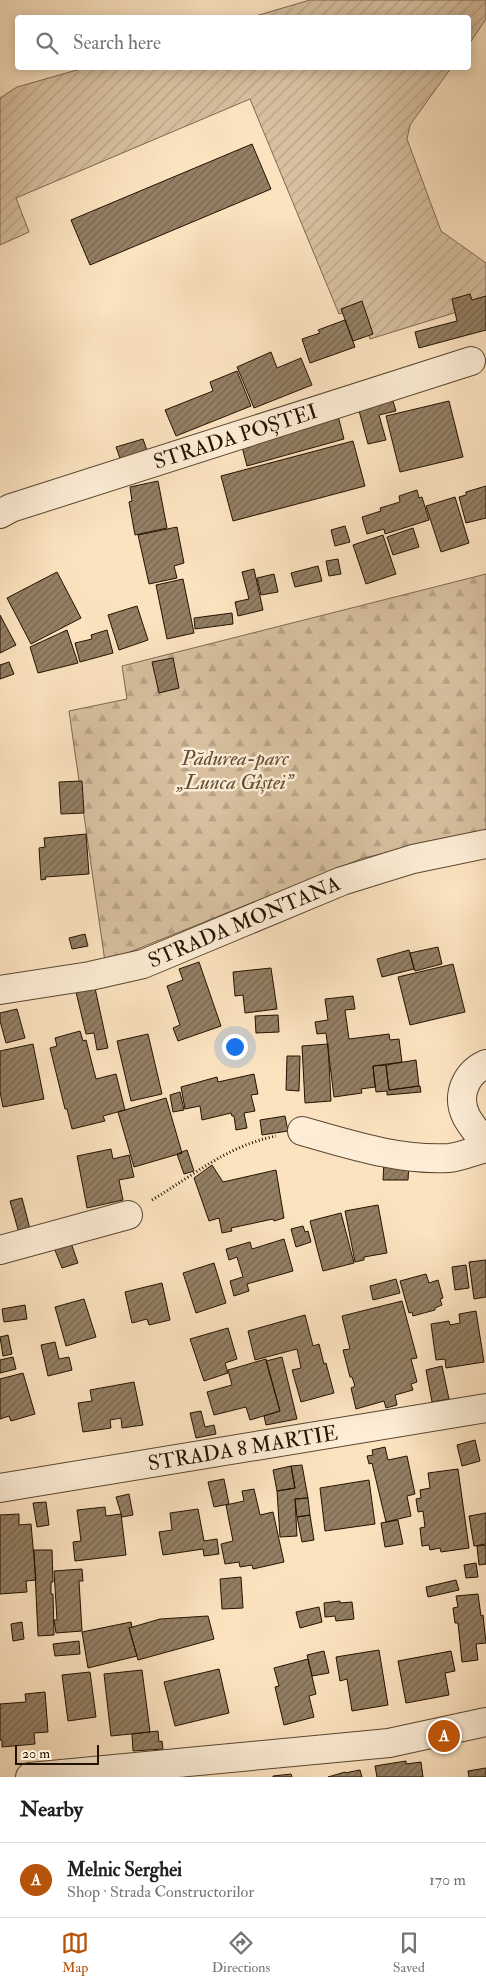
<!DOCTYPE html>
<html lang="en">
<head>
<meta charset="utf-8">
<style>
	body { margin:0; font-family:"IM FELL Double Pica",serif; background:#f2f2f2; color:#202124 }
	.scale { position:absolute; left:15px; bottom:12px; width:84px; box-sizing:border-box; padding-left:5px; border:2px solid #231200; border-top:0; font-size:14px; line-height:18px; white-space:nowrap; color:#231200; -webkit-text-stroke:4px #fdedd6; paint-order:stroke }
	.you { position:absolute; left:234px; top:1046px; width:18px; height:18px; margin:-12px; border:4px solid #fff; border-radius:50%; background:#1a73e8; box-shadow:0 0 0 8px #1a73e833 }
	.badge { display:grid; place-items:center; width:32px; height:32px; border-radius:50%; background:#b45309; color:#fff; font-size:16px; font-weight:700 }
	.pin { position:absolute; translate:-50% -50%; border:2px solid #fff; box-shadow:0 1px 5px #0006 }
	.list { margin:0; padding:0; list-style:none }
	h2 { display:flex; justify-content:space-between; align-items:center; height:65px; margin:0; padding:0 20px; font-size:21px }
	h2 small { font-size:16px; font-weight:400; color:#757577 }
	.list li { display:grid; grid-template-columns:32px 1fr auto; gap:15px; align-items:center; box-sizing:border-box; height:75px; padding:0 20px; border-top:1px solid #e0e0e0 }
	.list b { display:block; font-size:19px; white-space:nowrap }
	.list p { margin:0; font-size:16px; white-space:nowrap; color:#757577 }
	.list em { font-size:16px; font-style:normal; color:#757577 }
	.icon { flex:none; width:28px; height:28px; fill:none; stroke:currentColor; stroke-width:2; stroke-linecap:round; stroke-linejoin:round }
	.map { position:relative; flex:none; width:486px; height:1777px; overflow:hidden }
	.search { position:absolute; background:#fff; box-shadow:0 2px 12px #0003; left:15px; right:15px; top:15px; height:55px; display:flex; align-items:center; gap:12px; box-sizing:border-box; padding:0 18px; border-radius:5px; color:#757577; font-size:19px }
	.sheet { height:140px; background:#fff }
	nav { display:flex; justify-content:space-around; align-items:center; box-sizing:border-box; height:70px; border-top:1px solid #e0e0e0; background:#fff; font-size:14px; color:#757577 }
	nav a { display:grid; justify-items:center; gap:2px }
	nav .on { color:#b45309 }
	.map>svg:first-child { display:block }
</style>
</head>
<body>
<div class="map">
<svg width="486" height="1777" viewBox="0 0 486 1777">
	<defs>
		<pattern id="forest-firs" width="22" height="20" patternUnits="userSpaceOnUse" patternTransform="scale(1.25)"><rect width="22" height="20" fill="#d7bf9f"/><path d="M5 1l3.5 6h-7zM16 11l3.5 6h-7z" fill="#b8a387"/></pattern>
		<pattern id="garden-furrows" width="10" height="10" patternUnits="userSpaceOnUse" patternTransform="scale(1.25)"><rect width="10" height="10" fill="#d7bf9f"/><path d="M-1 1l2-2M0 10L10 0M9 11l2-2" fill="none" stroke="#b8a387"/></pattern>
		<pattern id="building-hatch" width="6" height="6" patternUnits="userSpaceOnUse" patternTransform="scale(1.25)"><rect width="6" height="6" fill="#947f64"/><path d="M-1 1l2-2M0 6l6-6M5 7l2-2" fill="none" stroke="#786750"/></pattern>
	</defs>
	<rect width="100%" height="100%" fill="#fce3c0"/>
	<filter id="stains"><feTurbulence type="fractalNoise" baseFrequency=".004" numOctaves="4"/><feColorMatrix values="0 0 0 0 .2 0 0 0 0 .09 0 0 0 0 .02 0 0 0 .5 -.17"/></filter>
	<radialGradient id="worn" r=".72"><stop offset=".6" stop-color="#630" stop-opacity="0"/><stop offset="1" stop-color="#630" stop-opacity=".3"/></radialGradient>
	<path fill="url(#forest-firs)" stroke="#7d6850" d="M486,574V831L363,858L105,962L69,711L127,699L122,666Z"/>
	<path fill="url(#garden-furrows)" stroke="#7d6850" d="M310,0H486V19L469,44L468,18L252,17Z
		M84,68H451L410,125L407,139L441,231L486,263V303L370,339L359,308L339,314L250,99L16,198L29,232L0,245V98L17,87Z"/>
	<path fill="url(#building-hatch)" stroke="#231200" d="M252,144L271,189L90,265L71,220Z
		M470,294L472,300L486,296V330L419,348L415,332L457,321L452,299Z
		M362,301L373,334L353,341L341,309Z
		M345,320L355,347L310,363L302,339L320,333L318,330Z
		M271,352L277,368L301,358L312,385L254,408L237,367Z
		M237,371L251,406L176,436L165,410L213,391L210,382Z
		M392,398L396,411L379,415L386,440L368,444L358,407Z
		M449,401L463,457L400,472L386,416Z
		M337,412L344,439L247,466L241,443Z
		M143,439L149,456L122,464L116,447Z
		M353,441L365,486L233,521L221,476Z
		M158,481L167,528L135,535L129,502L132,501L130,487Z
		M486,486V518L466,523L459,497L466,495V492Z
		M417,490L419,498L422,497L429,520L385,534L384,529L367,534L362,517L381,511L380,508L400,502L399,496Z
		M455,497L469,543L441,552L426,506Z
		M345,526L350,542L335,546L331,530Z
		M177,527L184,563L174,566L177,578L149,584L138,535Z
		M413,528L419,547L393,555L387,537Z
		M383,535L396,574L366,584L353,545Z
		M338,559L341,574L329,576L326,561Z
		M318,566L322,581L295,587L291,573Z
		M254,569L263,610L238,616L235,602L249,599L242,572Z
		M57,572L81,618L31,644L7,598Z
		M274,574L278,592L261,595L257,578Z
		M183,579L194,633L167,639L156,585Z
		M137,606L148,640L119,650L108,615Z
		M232,613L233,624L195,629L194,618Z
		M0,615L16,645L0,653Z
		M67,630L78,663L38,673L30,647Z
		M107,630L113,653L80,662L75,643L92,639L91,635Z
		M173,658L179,688L159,693L152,662Z
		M9,662L14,674L0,679V665Z
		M82,781L84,813L61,814L59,782Z
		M86,834L89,874L45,877L46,879L41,880L39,848L45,847L44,838Z
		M85,934L88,946L72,949L69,938Z
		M438,947L442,964L415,971L410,953Z
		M409,950L414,969L382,977L377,959Z
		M199,962L221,1026L178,1041L173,1028L180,1025L167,986L183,980L179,969Z
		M453,964L465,1012L410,1025L398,977Z
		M271,968L277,1009L245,1013L243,995L235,996L233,972Z
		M95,988L108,1048L97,1050L94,1033L86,1034L76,992Z
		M353,996L355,1009L345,1010L349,1039L389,1034L390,1040L399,1039L402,1062L373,1066L375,1087L361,1089L362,1093L334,1097L326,1033L317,1034L315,1022L328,1020L325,999Z
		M17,1009L25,1038L6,1043L0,1021V1013Z
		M278,1015L279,1032L256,1033L255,1016Z
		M80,1031L83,1041L86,1040L96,1079L116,1074L125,1110L103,1116L105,1121L72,1129L67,1109H65L50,1048L57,1046L55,1038Z
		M148,1034L162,1094L131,1101L117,1041Z
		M33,1044L44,1099L3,1107L0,1092V1051Z
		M328,1044L331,1101L305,1103L302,1046Z
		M287,1056H300L299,1091L286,1090Z
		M416,1060L419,1086L389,1090L386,1065Z
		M386,1065L389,1090L420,1086L421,1092L387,1095V1091L376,1092L373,1066Z
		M254,1074L258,1094L251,1095L255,1111L244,1113L247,1128L236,1130L234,1116H232L231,1113L202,1120L200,1106L185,1109L181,1087L217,1077L218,1082Z
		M180,1092L184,1110L173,1112L170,1095Z
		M166,1098L182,1153L134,1167L118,1112Z
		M285,1116L288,1131L262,1135L260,1120Z
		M111,1149L113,1159L129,1155L134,1177L119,1180L123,1200L87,1208L77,1156Z
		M187,1150L194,1171L184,1174L177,1154Z
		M384,1162L409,1164L408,1180H383Z
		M212,1165L223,1182L276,1170L284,1218L274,1221L273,1219L231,1228L232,1231L222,1233L219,1218L209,1221L194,1178Z
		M22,1198L30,1229L19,1233L10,1201Z
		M378,1205L387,1253L364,1257V1260L355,1262L345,1211Z
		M341,1213L354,1263L323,1271L310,1221Z
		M303,1226L305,1232L308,1231L311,1242L296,1247L291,1229Z
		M284,1239L293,1271L247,1284L249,1291L234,1296L230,1281L243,1277L237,1257L229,1260L226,1249L250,1242L252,1249Z
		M70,1240L78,1263L62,1268L53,1245Z
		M486,1260V1297L474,1299L469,1262Z
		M214,1263L226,1303L196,1313L183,1273Z
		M466,1265L469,1288L455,1290L452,1267Z
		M426,1274L429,1283L438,1280L443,1298L440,1299L442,1305L435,1308V1310L413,1316L412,1312L409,1313L400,1281Z
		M396,1279L400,1293L373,1300L370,1286Z
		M162,1283L170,1320L149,1325L147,1319L132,1323L125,1292Z
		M84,1299L96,1337L66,1346L55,1307Z
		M402,1301L417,1358L411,1359L417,1382L411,1384L413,1390L395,1395L397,1405L386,1408L384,1401L356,1409L351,1388L355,1386L352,1377H350L343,1350L350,1349L342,1316Z
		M25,1305L27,1319L4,1322L2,1309Z
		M476,1311L484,1362L446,1368L445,1359L436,1360L431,1324L449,1321L450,1325L460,1323L459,1314Z
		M305,1315L313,1346L319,1344L324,1364L326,1363L334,1393L301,1402L292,1370L301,1368L297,1349L255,1360L248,1331Z
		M228,1328L237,1359L225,1363L228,1373L204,1381L190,1339Z
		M8,1335L12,1354L3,1356L0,1337Z
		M55,1342L59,1359L69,1357L72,1370L48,1376L41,1345Z
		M13,1357L16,1369L0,1373V1360Z
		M282,1357L297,1419L266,1425L264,1416L280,1411L266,1361Z
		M266,1359L280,1411L250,1420L246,1407L214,1415L207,1392L232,1385L228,1370Z
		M442,1366L449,1399L432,1402L426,1370Z
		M23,1373L35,1414L11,1421L9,1416L0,1419V1379Z
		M134,1382L143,1425L122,1428L121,1418L110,1420L111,1428L83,1432L78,1403L92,1401L90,1390Z
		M201,1411L205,1427L214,1425L216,1434L196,1438L190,1413Z
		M475,1440L480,1461L462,1466L457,1445Z
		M385,1447L388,1460L407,1456L415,1494L407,1496L411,1516L386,1522L372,1463L369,1464L367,1456L373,1455L372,1450Z
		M302,1465L308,1498L295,1499L297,1536L280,1537L277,1491L295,1488L291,1466Z
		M291,1466L295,1488L277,1491L273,1470Z
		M458,1469L469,1548L441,1552L440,1548L430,1550L429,1545L422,1546L420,1528L425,1527L423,1511L418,1512L416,1499L421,1498L420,1490L430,1488L428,1473Z
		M224,1479L229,1504L214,1507L208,1482Z
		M369,1480L375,1524L325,1531L320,1488Z
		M254,1489L260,1515L273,1512L284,1562L253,1569L252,1565L240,1567L239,1562L225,1564L221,1544L233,1541L226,1505L244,1501L242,1491Z
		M129,1494L133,1515L122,1517L116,1497Z
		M308,1498L310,1515L297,1517L295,1499Z
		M46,1502L49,1525L37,1527L33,1503Z
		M105,1507L106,1516L121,1514L126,1555L75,1561L73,1542L81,1541L77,1510Z
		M198,1509L204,1541L217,1539L219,1554L204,1556L203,1549L163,1555L159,1532L172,1530L170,1513Z
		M486,1513V1544L474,1546L469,1516Z
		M19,1514V1525L31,1524L36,1580L26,1581L27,1592L0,1594V1515Z
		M310,1515L314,1540L302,1542L297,1517Z
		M398,1520L403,1544L385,1547L381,1523Z
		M486,1545V1564L479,1565L477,1546Z
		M34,1550H52L53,1582H51V1594H53L54,1635L38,1636Z
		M476,1563L478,1577L466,1578L464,1565Z
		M82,1569L83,1581H79L82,1631L56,1633L54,1620H57L54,1571Z
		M241,1577L243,1608L222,1609L220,1579Z
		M456,1580L459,1590L428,1597L426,1587Z
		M478,1594L481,1616L483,1615L486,1643L476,1644L478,1660L462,1662L458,1623H455L453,1608L458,1607L456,1596Z
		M340,1601V1603L352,1602L354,1619L336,1621L335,1616L325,1617L324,1603Z
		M319,1607L322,1622L300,1628L296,1612Z
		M208,1616L214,1639L138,1660L129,1628L160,1619Z
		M22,1622L24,1639L13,1641L11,1624Z
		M131,1622L132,1627L129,1628L137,1656L88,1668L82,1632Z
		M79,1641L80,1654L55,1656L53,1644Z
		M379,1650L388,1705L352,1711L347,1679L340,1681L336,1657Z
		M324,1651L329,1673L312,1676L307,1655Z
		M451,1651L455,1671L445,1673L449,1695L406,1703L398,1661Z
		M308,1659L316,1694L309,1696L314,1717L284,1725L275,1687L279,1686L274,1668Z
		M219,1669L229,1713L175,1726L164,1682Z
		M142,1670L150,1732L111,1736L104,1674Z
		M90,1672L96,1717L68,1721L62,1675Z
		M45,1692L48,1732L34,1733L35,1744L2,1747V1740H0V1704L26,1702L25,1694Z
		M158,1731L159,1742L162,1741L163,1749L133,1751L132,1734Z
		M406,1761V1764L421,1762L423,1777H377L375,1766Z
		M486,1768V1777H469L468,1771Z
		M360,1770L362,1777H328L345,1772V1773Z
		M291,1774L292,1777H273V1776Z"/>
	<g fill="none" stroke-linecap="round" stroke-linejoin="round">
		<g stroke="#594630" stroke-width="30">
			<g id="minor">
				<path id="s1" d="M0,514L11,508L471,361"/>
				<path id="s2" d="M0,990L90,976L143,964L342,881L413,859L486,844"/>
				<path d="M486,1064C466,1073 456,1095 466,1116C471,1126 480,1135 486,1145"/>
				<path d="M302,1131C349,1144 399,1161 449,1158C461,1157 474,1151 486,1148"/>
				<path d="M0,1250L128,1215"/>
				<path id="s3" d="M0,1488L486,1408"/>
				<path d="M30,1777L389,1743L486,1722"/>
			</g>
		</g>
		<path stroke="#231200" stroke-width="3" stroke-dasharray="1 2.5" stroke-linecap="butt" d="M152,1200C194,1175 227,1146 276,1136"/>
		<use href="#minor" stroke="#fdedd6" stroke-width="28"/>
	</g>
	<g text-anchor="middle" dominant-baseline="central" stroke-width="5" stroke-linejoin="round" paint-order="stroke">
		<g font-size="21" fill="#231200" stroke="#fdedd6">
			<text stroke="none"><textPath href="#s1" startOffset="248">STRADA POȘTEI</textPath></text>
			<text stroke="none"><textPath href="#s2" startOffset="255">STRADA MONTANA</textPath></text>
			<text stroke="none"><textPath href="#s3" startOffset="246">STRADA 8 MARTIE</textPath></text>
		</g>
		<g font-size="21" font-style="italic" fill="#624f38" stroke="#fdedd6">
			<text x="235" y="758">Pădurea-parc<tspan x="235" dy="24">„Lunca Gîștei”</tspan></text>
		</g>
	</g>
	<rect width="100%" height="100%" filter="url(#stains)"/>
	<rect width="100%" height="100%" fill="url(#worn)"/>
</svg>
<div class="scale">20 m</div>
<div class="you"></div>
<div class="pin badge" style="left:444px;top:1736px">A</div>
<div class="search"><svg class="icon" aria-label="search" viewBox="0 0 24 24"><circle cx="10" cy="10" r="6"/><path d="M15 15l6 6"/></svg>Search here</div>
</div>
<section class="sheet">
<h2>Nearby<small></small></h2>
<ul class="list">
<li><span class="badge">A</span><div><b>Melnic Serghei</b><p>Shop · Strada Constructorilor</p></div><em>170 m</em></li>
</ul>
</section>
<nav>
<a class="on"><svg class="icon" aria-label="map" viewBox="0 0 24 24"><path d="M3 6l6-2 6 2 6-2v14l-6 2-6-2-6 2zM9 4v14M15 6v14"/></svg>Map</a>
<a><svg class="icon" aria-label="directions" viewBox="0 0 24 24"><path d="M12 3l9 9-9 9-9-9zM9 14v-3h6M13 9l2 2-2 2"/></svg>Directions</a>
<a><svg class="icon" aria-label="saved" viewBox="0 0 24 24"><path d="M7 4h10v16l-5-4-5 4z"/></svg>Saved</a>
</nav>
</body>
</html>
